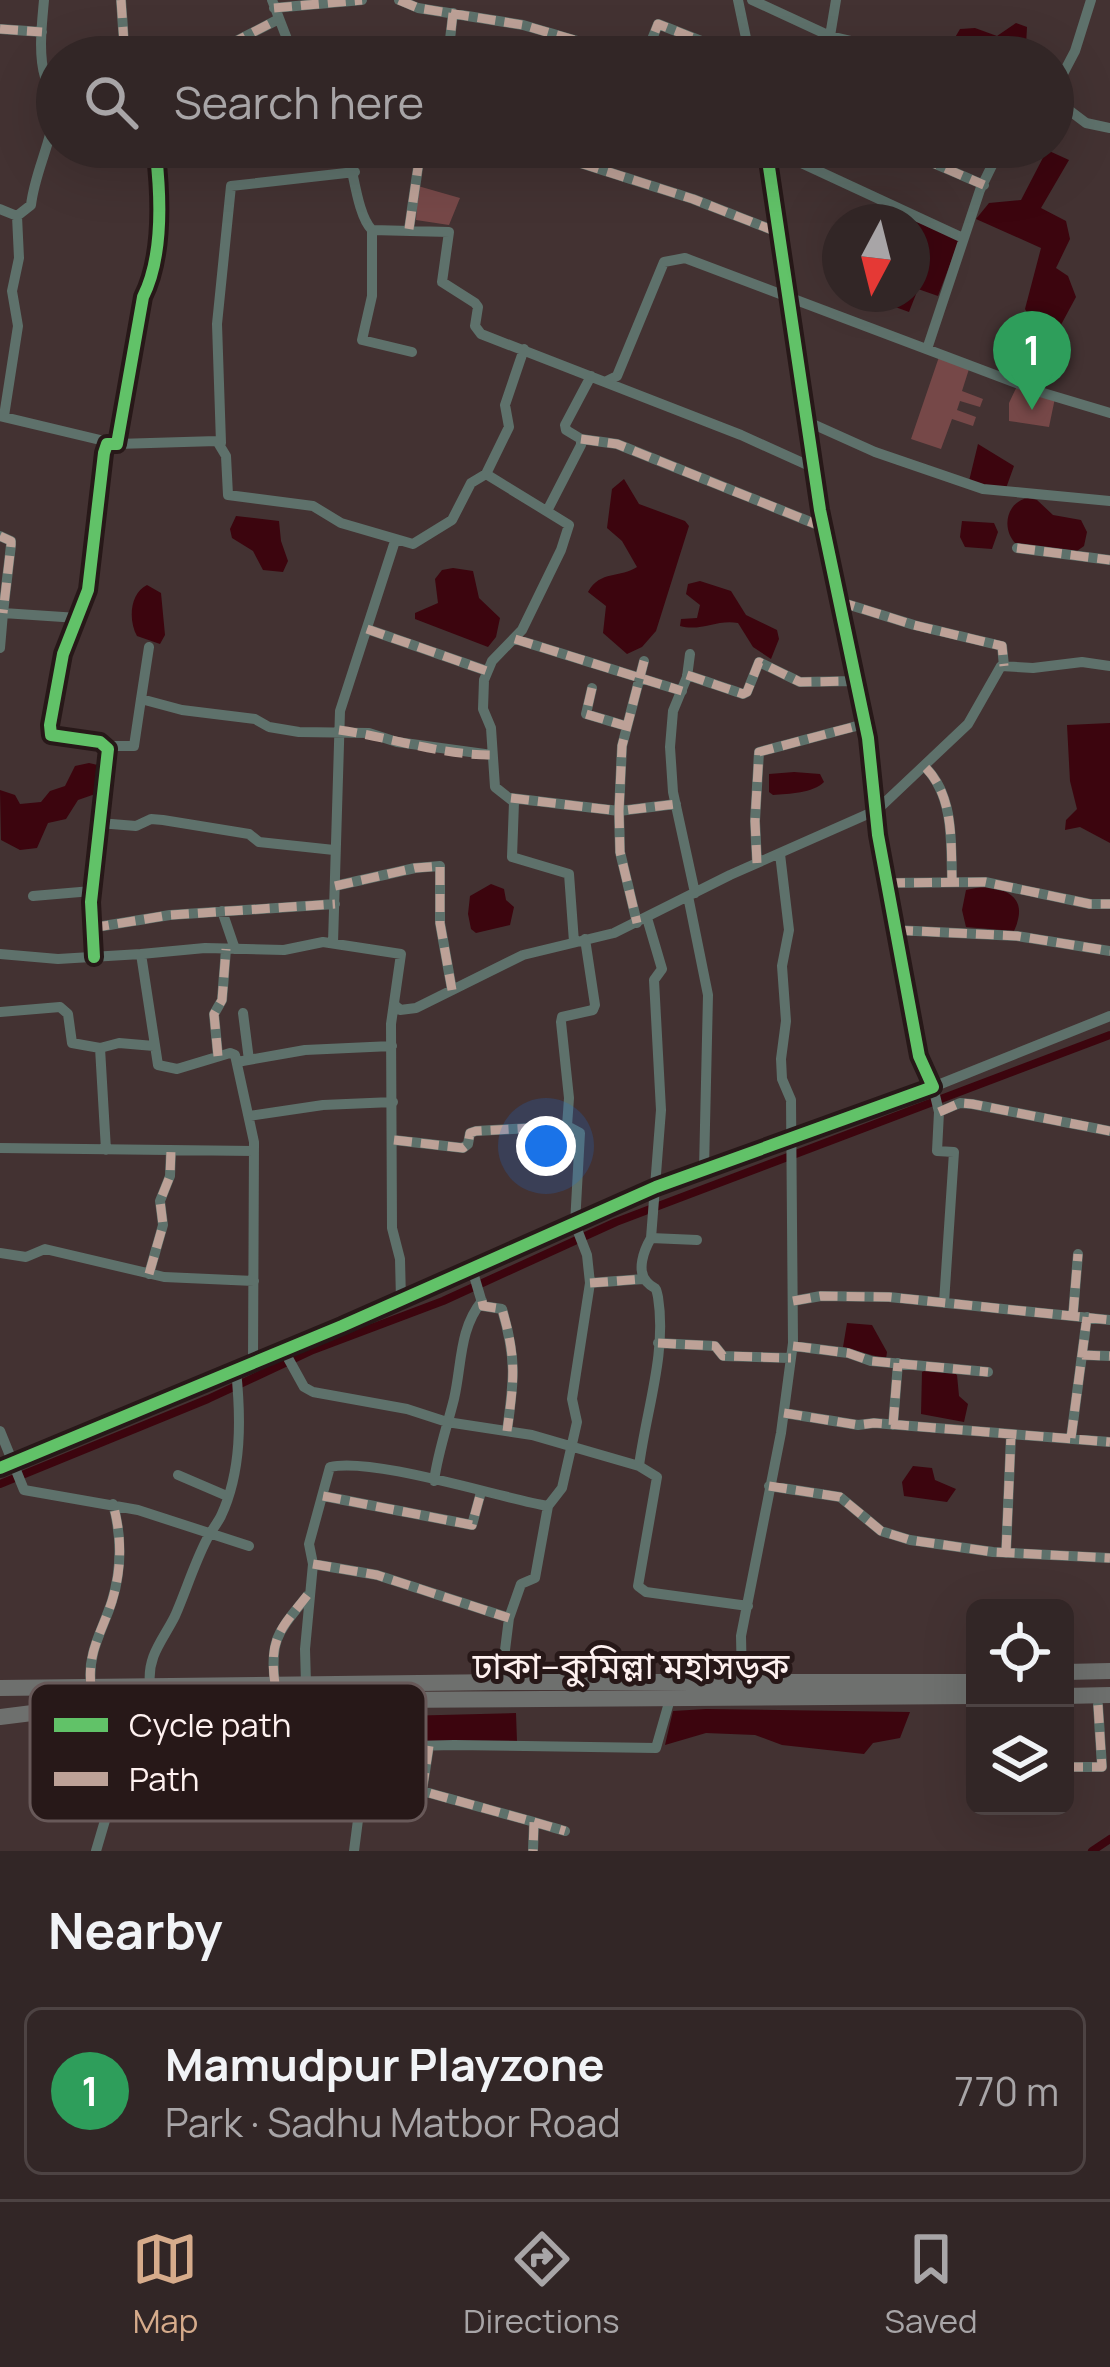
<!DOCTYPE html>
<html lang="en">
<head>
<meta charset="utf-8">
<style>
	body { margin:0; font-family:Manrope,"Noto Sans Bengali",sans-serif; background:#3a2e2e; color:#f1f3f6 }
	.controls { position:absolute; right:36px; bottom:36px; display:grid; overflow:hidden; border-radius:18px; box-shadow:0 12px 48px #0002 }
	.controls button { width:108px; height:108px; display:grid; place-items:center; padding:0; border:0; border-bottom:3px solid #4d4343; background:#322626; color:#f1f3f6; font:60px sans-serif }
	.compass { position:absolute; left:822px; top:204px; width:108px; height:108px; border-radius:50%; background:#322626; box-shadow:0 12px 48px #0002; rotate:187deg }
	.you { position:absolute; left:546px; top:1146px; width:42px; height:42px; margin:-30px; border:9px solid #fff; border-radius:50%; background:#1a73e8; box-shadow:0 0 0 18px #1a73e833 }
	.badge { display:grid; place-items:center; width:78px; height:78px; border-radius:50%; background:#d6ab8b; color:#fff; font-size:39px; font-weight:700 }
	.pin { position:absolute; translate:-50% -99px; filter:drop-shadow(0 3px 6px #0008) }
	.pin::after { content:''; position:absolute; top:63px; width:42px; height:36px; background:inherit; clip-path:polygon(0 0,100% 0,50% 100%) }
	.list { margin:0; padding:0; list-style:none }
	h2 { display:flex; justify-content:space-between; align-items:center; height:156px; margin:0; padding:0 48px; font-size:51px }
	h2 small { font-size:39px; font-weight:400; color:#a8a5a7 }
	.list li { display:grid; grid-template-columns:78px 1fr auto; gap:36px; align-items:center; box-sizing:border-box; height:168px; margin:0 24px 24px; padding:0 24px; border:3px solid #4d4343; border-radius:18px }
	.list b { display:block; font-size:45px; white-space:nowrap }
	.list p { margin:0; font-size:39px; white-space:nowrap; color:#a8a5a7 }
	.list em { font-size:39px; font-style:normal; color:#a8a5a7 }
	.icon { flex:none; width:66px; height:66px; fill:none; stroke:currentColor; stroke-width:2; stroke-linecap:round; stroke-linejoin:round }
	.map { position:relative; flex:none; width:1110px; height:1851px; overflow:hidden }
	.search { position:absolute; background:#322626; box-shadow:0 12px 48px #0002; left:36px; right:36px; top:36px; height:132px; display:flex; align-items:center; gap:30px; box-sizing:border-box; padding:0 42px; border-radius:66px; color:#a8a5a7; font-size:45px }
	.sheet { height:348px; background:#322626 }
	nav { display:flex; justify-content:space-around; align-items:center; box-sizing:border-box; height:168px; border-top:3px solid #4d4343; background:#322626; font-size:33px; color:#a8a5a7 }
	nav a { display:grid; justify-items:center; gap:6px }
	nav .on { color:#d6ab8b }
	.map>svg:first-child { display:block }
</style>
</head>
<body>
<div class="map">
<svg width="1110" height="1851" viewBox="0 0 1110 1851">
	<rect width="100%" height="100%" fill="#433232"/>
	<path fill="#764848" d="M418,186L460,198L449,225L416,220Z
		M940,354L969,369L962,391L983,399L980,407L960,401L957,410L976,417L973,426L952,419L941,449L911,439Z
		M1018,384L1055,398L1049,427L1009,421V403Z"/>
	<path fill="#3c050e" d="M1016,23L1027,27L1026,46L1022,53L983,46L978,47L975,57H954L947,51L960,29L975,28L997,36Z
		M1047,150L1069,160L1041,208L1066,221L1070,239L1056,268L1068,276L1076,297L1049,347L1040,349L1035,343L1038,332L1025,309L1041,248L976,219L989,203L1021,200Z
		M890,212L960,238L938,296L918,289L909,312L876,300L878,294H912V222H886Z
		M978,444L1014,466L1005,491L969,481Z
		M624,479L639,504L685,521L689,526L656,631L642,647L627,654L603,633L606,606L588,592C600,570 621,578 637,567L622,541L607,528L612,489Z
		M1028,498L1037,500L1053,515L1081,520L1087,532L1084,546L1077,551L1016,544C1001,529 1006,502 1028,498Z
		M236,516L279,521L281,541L288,561L283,572L263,570L253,551L232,538L230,529Z
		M962,521L994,523L998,532L992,549L965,547L960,537Z
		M453,568L473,571L479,598L500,618L496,637L488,647L415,619V613L438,603L435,579L442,570Z
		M700,581L731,591L746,615L777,630L779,639L771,659L753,647L738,623C717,619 701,632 680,626L681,619L697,618L700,605L686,594L688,584Z
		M147,585L161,593L165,635L160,644L137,636C128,620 130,593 147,585Z
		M1110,723V843L1080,827L1065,830L1066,820L1077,809L1070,781L1067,725Z
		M89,763L102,766L101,792L78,800L66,819L48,823L37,848L20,850L1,840L0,790L15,795L20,804L41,802L50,791L65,786L75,766Z
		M794,772L820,774L824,782C813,793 789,794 773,795L769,792V774Z
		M491,884L504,889L506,900L514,907L510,925L476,933L471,929L468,914L470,896Z
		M986,886C1014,891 1027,902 1014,931L966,927L962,910L966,890Z
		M847,1323L872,1325L887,1352L886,1359L843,1347Z
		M929,1369L950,1370L957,1375L959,1396L968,1404L964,1422L921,1414L922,1372Z
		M913,1466L932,1468L935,1480L956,1489L947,1502L904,1496L902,1482Z
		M706,1709L910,1712L900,1738L873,1743L864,1754L782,1745L755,1735L706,1733L665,1745L673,1711Z
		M516,1713L517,1742L370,1744L369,1735H347V1744L153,1741L162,1722Z"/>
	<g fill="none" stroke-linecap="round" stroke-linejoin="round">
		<path stroke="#3c050e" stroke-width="8" d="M0,1484L208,1399L313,1350L443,1301L616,1222L1110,1035
			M1092,1851L1110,1839"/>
		<path stroke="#5e716b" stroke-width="10" d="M121,0L124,43L140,44V57
			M272,0L294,57
			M399,0L418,8L523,25L632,57
			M738,0L750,57
			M752,0L830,36L920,57
			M274,8L362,0
			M0,29L42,32
			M830,36L836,0
			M205,57L277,20
			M448,57L453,13
			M645,57L658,24L742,57
			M1053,93L1075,51L1091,0
			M1053,98L1086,123L1110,128
			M346,147C354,171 357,215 372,230L449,232L442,282L475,303L478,307L475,326L481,334L741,435L814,468
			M530,147L693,199L780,233
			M896,147L984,185
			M768,153L799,162L963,238
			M0,209L17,216L19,258L12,291L18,326L4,416
			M17,216L31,205C35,170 54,139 55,103C55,91 48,88 45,77C38,54 42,23 44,0
			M409,229L421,147
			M372,230V296L362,340L412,352
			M927,349L980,190L1001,147
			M607,381L617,376L664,262L685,258L1040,392L1110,413
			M0,416L117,444L217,441L226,456L228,495L313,506L341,523L413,544L452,520L471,483L486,474L509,427L505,405L524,349
			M806,421L875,452L983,489L1110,501
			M581,439L617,444L823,527
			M221,443L217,324L231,186L355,172
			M486,474L569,525L561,550L522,630L492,661L484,680L483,709L491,728L495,787L514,802L512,857L569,874L574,942
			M547,511L581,445V439L566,430L565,425L591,376
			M0,536L11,541V545L3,613
			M1017,548L1110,560
			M837,601L914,625L1002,646L1004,666
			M367,629L487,671
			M515,639L682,691
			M0,648L3,613L78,618
			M690,654L687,677L673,711L670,747L673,792L695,893
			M644,661L622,746L619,811L676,804
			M687,675L743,694L747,692L759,662L800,682L856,681
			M592,688L586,714L626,726
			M141,699L149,647
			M106,746H134L141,699L182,710L255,719L269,727L299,732L369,733L397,742L492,755
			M926,768C954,797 951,842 952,881
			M511,798L619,811L620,852L637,923
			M99,823L136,826L151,819L163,820L249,834L259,842L334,850
			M757,863L755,821L759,752L864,724
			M887,883L985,882L1090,904H1110
			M335,886L415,868L440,866V923L452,990
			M33,896L92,891
			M688,896L708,995L704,1169
			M222,911L235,949
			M647,918L662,969L654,980L661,1110L651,1238C644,1250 636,1271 647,1282C656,1292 655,1283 658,1297C667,1353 646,1411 639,1466L657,1477L638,1586L646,1592L748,1606
			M91,928L170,915L335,904
			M895,930L1017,936L1110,951
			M333,943L340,711L395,541
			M0,954L58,959L141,954L158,1065L177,1069L230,1053L235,1055L254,1142L253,1361
			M141,954L205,948L284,950L323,942L401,954L391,1024L392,1228L400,1259L401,1300
			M94,957L91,902L108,749L100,742L51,735L50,725L63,654L88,590L104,453L107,444H117L143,297C163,257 161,199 156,155L163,147
			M396,1006L400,1010L416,1008L523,955L614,933L730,875L877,810L968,724L1001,666L1033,668L1082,662L1110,666
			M0,1012L60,1007L68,1014L72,1043L100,1048L106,1150
			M243,1013L249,1060
			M100,1048L119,1043L154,1046
			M218,1056L214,1014L222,1000L226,949
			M237,1062L305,1050L392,1046
			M939,1112L960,1103L972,1104L1110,1131
			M249,1116L323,1105L393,1102
			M394,1140L463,1148L468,1144L470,1133L476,1131L567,1126
			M0,1148L254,1151
			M651,1238L697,1240
			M0,1253L26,1257L45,1249L164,1277L254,1281
			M472,1269L483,1306L502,1309C517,1360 514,1380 507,1431
			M149,1274L163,1225L160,1201L170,1176L171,1150
			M590,1283L643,1279
			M793,1301L821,1296L889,1297L1110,1320
			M944,1303L954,1152L937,1151L939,1112L933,1087L1110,1016
			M1073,1315L1078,1254
			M658,1343L715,1346L723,1356L791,1358
			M793,1346L848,1353L871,1361L988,1372
			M283,1349L304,1387L313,1392L407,1409L447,1422L532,1435L639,1466
			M1082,1355L1110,1356
			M784,1413L858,1425L874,1423L1110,1442
			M893,1425L898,1363
			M0,1431L24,1490L138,1510L249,1546
			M1071,1438L1087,1317
			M0,1468L342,1326L656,1187L933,1087L919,1056L878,835L868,738L820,510L766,147
			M178,1475L227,1496
			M434,1481C438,1452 447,1427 454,1399C462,1364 459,1329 482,1301
			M769,1486L840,1497L881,1531L910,1540L993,1552L1110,1558
			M323,1496L472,1525L481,1492
			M1006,1553L1011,1435
			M313,1564L377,1575L509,1618
			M501,1682L509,1618L521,1584L535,1578L548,1506L562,1488L577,1422L572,1399L590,1283L587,1255L575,1224L580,1133L567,1126L569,1098L561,1022L562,1017L593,1010L595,1005L585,939
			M742,1682L741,1636L781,1433L793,1343L791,1100L782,1079L781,1059L786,1021L782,966L789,930L780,854
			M150,1684C147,1656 163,1640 175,1616C186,1591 194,1564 207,1539C211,1531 217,1524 221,1516C242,1471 241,1418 236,1370
			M275,1684C269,1638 280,1630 307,1596
			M306,1684L305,1649L313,1564L309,1544L330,1467C373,1457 497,1497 548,1506
			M91,1686C87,1652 102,1632 112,1601C122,1568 122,1537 113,1504
			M429,1746L422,1791L534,1822L533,1851
			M54,1747L122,1753L454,1745L656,1748L670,1699
			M1065,1767H1102L1098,1705
			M1037,1806L1038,1809
			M534,1822L565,1831
			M96,1851L139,1705
			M354,1851L367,1750"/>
		<path stroke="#6e706e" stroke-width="16" d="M1065,1672L1110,1671
			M0,1688L501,1682H975
			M1065,1696L1110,1695
			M0,1717L64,1709L232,1701L975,1696"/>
		<path stroke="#bda197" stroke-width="9" stroke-dasharray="18 9" stroke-linecap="butt" d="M121,0L124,43L140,44V57
			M399,0L418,8L523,25L632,57
			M274,8L362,0
			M0,29L42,32
			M205,57L277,20
			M448,57L453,13
			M645,57L658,24L742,57
			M530,147L693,199L780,233
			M896,147L984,185
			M409,229L421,147
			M581,439L617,444L823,527
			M0,536L11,541V545L3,613
			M1017,548L1110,560
			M837,601L914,625L1002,646L1004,666
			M367,629L487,671
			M515,639L682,691
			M644,661L622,746L619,811L676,804
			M687,675L743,694L747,692L759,662L800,682L856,681
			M592,688L586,714L626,726
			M339,730C390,737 439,755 492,755
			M926,768C954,797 951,842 952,881
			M511,798L619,811L620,852L637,923
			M757,863L755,821L759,752L864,724
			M887,883L985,882L1090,904H1110
			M335,886L415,868L440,866V923L452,990
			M91,928L170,915L335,904
			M895,930L1017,936L1110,951
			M218,1056L214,1014L222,1000L226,949
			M939,1112L960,1103L972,1104L1110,1131
			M394,1140L463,1148L468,1144L470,1133L476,1131L567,1126
			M149,1274L163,1225L160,1201L170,1176L171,1150
			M590,1283L643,1279
			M482,1301L483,1306L502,1309C517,1360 514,1380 507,1431
			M793,1301L821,1296L889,1297L1110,1320
			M1073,1315L1078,1254
			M658,1343L715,1346L723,1356L791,1358
			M793,1346L848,1353L871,1361L988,1372
			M1082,1355L1110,1356
			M784,1413L858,1425L874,1423L1110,1442
			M893,1425L898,1363
			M1071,1438L1087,1317
			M769,1486L840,1497L881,1531L910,1540L993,1552L1110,1558
			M323,1496L472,1525L481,1492
			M1006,1553L1011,1435
			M313,1564L377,1575L509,1618
			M275,1684C268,1637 282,1628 309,1593
			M91,1686C87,1652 102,1632 112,1601C122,1568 122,1537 113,1504
			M429,1746L422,1791L534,1822L533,1851
			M1065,1767H1102L1098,1705
			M1037,1806L1038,1809
			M534,1822L565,1831"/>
		<g stroke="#271818" stroke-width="20">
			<path id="cycleway" d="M94,957L91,902L108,749L100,742L51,735L50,725L63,654L88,590L104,453L107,444H117L143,297C163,257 161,199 156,155L163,147
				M0,1468L342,1326L656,1187L933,1087L919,1056L878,835L868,738L820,510L766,147"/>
		</g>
		<use href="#cycleway" stroke="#61c268" stroke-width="12"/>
	</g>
	<g text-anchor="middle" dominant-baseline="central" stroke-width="10" stroke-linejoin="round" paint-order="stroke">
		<g font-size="36" fill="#fef1f0" stroke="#271818">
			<text x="631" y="1665">ঢাকা–কুমিল্লা মহাসড়ক</text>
		</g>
	</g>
	<rect x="30" y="1683" width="396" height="138" rx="18" fill="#271818" stroke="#685959" stroke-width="3"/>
	<rect x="54" y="1718" width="54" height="14" fill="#61c268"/>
	<rect x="54" y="1772" width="54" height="14" fill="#bda197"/>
	<g font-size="33" fill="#fef1f0">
		<text x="129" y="1737">Cycle path</text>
		<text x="129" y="1791">Path</text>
	</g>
</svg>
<div class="controls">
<button><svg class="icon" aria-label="locate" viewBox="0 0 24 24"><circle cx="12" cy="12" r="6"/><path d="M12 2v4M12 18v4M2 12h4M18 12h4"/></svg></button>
<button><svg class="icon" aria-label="layers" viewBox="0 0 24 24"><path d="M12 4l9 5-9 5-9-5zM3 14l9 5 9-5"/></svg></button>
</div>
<svg class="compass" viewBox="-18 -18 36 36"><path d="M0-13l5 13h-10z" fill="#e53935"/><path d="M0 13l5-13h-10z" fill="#a8a5a7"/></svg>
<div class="you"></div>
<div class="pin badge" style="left:1032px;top:410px;background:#2e9e5b">1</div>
<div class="search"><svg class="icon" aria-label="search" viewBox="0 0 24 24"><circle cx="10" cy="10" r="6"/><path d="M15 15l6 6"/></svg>Search here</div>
</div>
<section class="sheet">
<h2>Nearby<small></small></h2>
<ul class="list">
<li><span class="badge" style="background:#2e9e5b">1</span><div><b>Mamudpur Playzone</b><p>Park · Sadhu Matbor Road</p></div><em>770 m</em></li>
</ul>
</section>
<nav>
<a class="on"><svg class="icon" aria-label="map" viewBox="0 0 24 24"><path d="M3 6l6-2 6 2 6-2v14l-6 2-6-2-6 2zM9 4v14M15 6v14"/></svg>Map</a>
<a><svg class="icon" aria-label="directions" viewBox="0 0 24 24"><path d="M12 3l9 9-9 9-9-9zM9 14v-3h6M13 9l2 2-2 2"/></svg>Directions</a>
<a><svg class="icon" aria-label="saved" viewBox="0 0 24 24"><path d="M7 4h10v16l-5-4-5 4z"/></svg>Saved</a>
</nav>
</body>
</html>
